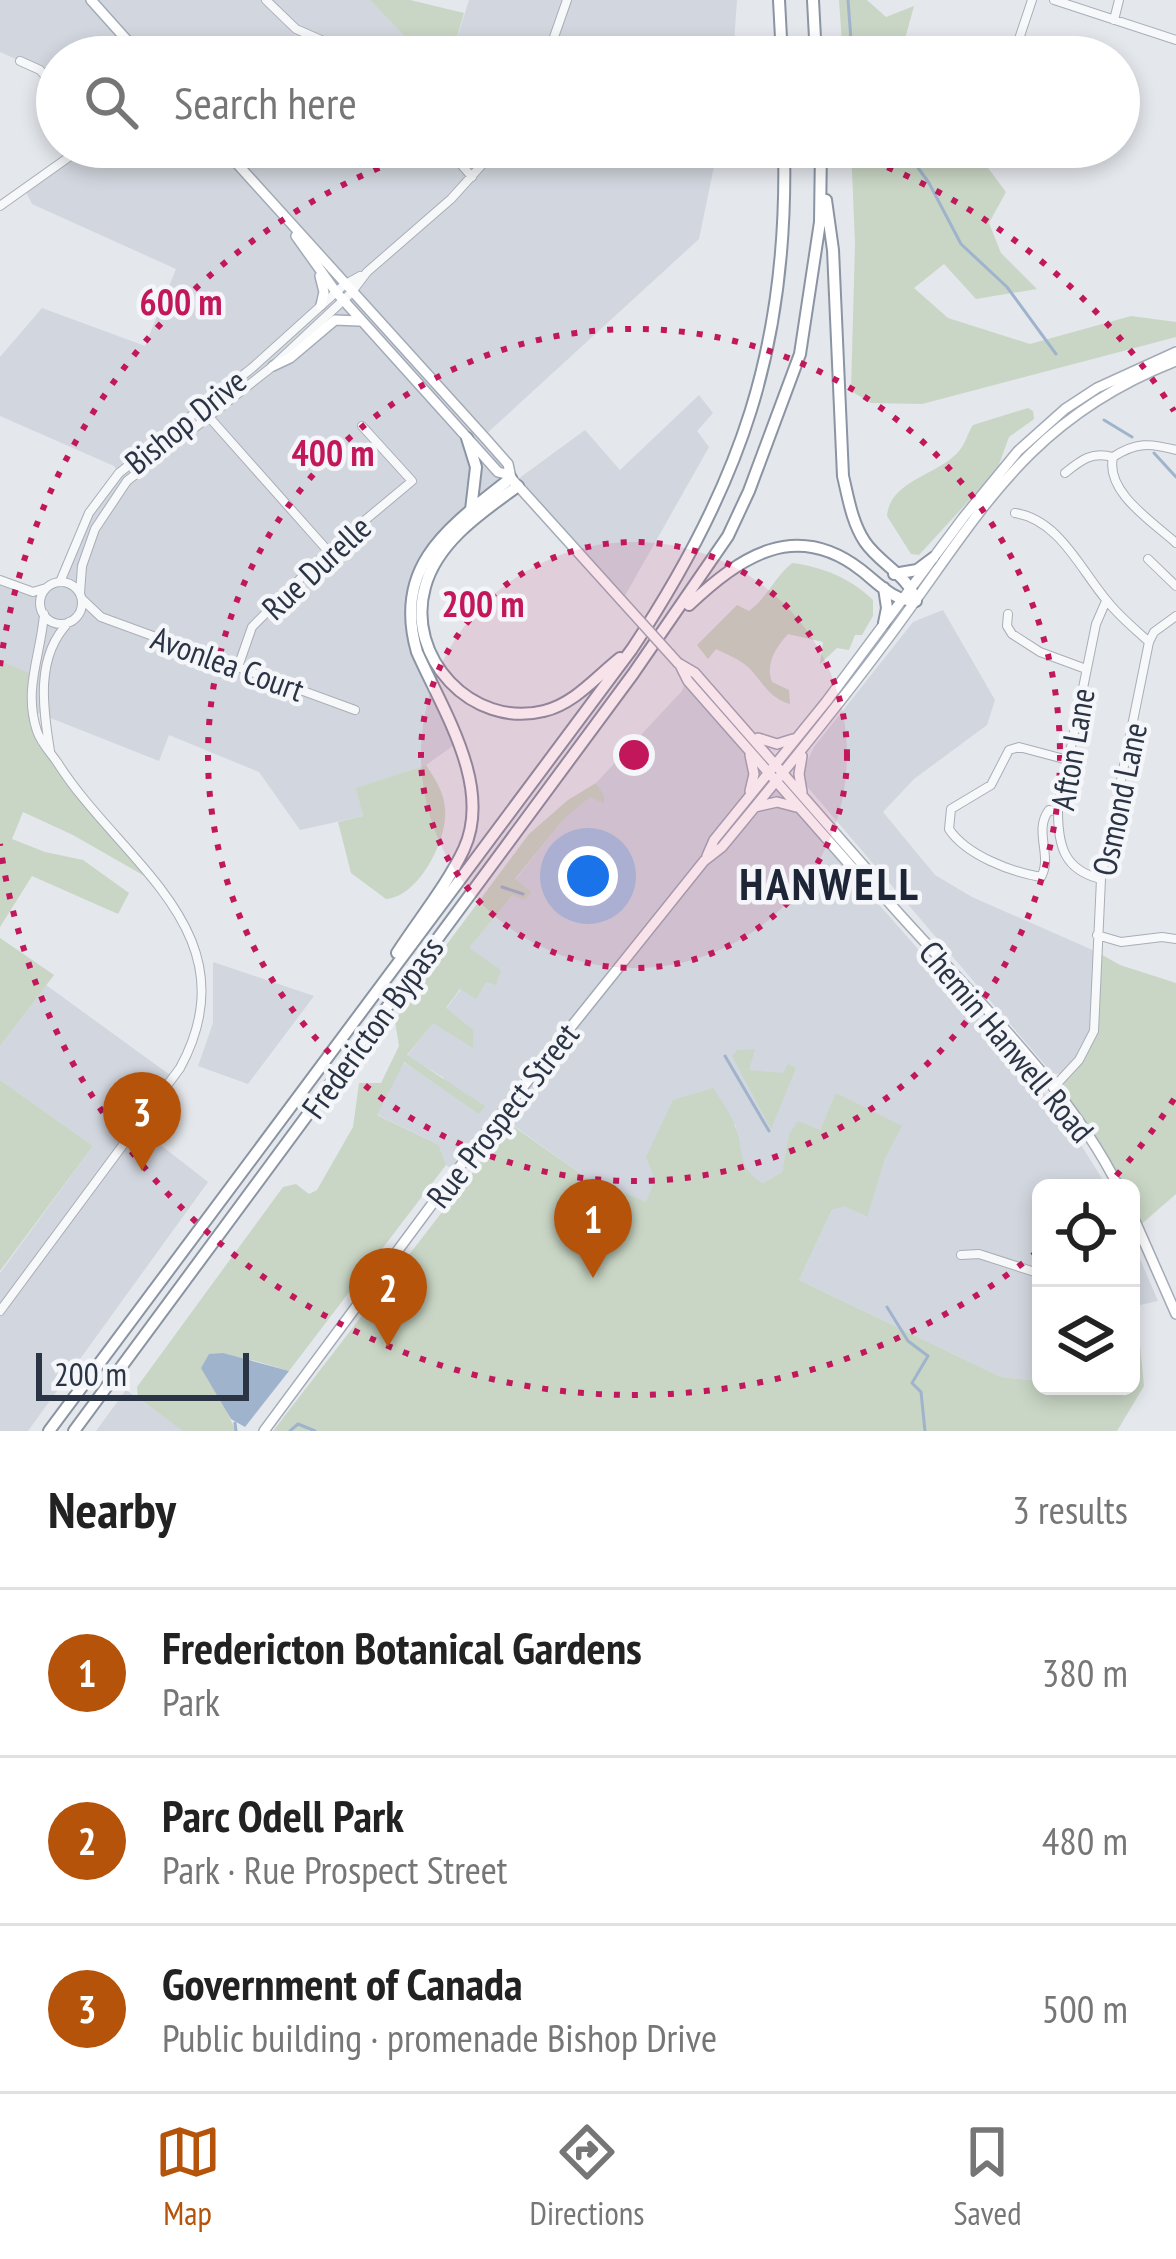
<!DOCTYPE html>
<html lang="en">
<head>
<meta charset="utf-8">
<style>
	body { margin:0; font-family:"PT Sans Narrow",sans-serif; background:#f2f2f2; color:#222 }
	.controls { position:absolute; right:36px; bottom:36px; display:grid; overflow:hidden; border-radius:18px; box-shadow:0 6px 18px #0003 }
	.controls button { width:108px; height:108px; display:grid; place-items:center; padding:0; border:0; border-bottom:3px solid #e0e0e0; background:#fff; color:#222; font:60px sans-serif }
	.scale { position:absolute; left:36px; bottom:30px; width:213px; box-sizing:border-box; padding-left:12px; border:6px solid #2b3445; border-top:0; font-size:33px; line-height:42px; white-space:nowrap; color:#2b3445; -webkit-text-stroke:9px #f4f6f9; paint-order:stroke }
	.you { position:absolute; left:588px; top:876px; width:42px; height:42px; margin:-30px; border:9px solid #fff; border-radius:50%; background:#1a73e8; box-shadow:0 0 0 18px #1a73e833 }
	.badge { display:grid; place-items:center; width:78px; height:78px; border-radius:50%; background:#b45309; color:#fff; font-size:39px; font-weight:700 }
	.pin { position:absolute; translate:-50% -99px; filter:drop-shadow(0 3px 6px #0008) }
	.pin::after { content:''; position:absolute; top:63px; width:42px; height:36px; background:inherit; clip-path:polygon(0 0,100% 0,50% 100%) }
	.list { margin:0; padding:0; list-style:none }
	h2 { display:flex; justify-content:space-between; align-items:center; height:156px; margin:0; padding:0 48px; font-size:51px }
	h2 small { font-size:39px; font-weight:400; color:#767676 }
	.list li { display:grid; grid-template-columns:78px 1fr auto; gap:36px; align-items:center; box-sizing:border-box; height:168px; padding:0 48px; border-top:3px solid #e0e0e0 }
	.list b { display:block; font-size:45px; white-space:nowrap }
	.list p { margin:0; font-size:39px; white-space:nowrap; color:#767676 }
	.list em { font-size:39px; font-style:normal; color:#767676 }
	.icon { flex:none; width:66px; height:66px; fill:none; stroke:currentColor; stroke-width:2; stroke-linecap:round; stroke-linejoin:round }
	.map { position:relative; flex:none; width:1176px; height:1431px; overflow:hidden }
	.search { position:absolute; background:#fff; box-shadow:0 6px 18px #0003; left:36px; right:36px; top:36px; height:132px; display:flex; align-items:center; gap:30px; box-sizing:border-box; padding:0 42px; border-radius:66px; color:#767676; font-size:45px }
	.sheet { height:660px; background:#fff }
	nav { display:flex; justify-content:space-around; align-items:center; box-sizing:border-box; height:168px; border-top:3px solid #e0e0e0; background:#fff; font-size:33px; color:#767676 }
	nav a { display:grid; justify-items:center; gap:6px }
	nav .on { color:#b45309 }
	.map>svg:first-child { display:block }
</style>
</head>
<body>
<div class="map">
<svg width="1176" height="1431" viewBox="0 0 1176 1431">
	<rect width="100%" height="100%" fill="#e4e7ec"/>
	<path fill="#d2d6de" d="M0,0H370L424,57H57V89L40,70L0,52Z
		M469,0H737L733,57H451Z
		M83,147H718L699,239L484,436L501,456L513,481L419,568L411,632L457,743L426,765L357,788L363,816L300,830L259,772L169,735L159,761L33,711L0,663V580L33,592L60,582L81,531L119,473L114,466L0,416V357L42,308L145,346L176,269L32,204L24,188Z
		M699,395L713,413L697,431L709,447L622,601L514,482L585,430L620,470Z
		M943,610L995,700L987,725L914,779L883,812L935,875L972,897L1097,952L1094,1031L1066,1075L1052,1073L805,784V766L814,747L913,622Z
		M685,683L1059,1110L1108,1188H1041V1381L1001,1377L799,1280L832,1210L844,1205L866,1217L885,1159L901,1127L837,1094L820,1130L789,1134L782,1172L763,1183L749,1175L739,1156L736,1125L655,1179L646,1203L594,1183L500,1116L456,1172L446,1165L439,1145L376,1114L403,1062L438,1084L444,1078L407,1056L433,1022L473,1047L446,1009L461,989L468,949L514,894L526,899L530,892L515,880L565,818L590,797L604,795L596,783L682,691Z
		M213,962L314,996L248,1084L198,1066L213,1023Z
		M46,985L170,1075L149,1136L208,1182L28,1431H0V1273L93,1146L0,1080V1046Z
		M1131,1238L1158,1301L1131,1307Z
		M126,1390L184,1431H96Z"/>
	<path fill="#c9d6c5" d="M370,0H410L464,13L451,57H424Z
		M839,0H867L886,17L914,6L900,57H843Z
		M851,147H983L982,160L1006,192L989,223L1001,253L1037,289L976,299L944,264L914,288L948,318L1030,344L1131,316L1176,322V337L922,404L871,403L851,391L855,244Z
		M1028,408L1033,411L1034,419L1009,437L997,470L919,555L911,554L887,516C890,480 939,475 959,451C966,443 967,434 973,425Z
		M792,563C823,567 850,578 873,600V616L862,635H855L849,650L837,648L820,664L823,642L788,634C776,647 765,664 772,682L789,690L790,704C771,699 763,684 752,671C744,661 728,655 716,649L708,659L697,645L737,605L749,611C767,598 774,578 792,563Z
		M0,661L31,674V692L43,743L155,882L73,835L23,812L12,839L45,852L83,860L129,893L118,914L32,876L0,927Z
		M426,765C435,779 444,792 445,809C448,839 419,897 386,899L351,873L338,822L363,816L356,788Z
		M596,783L604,795V803L590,797L565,818L515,879L531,892L525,900L513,895L469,948L501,970L496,985L486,982L476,999L460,989L446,1008L473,1030V1048L433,1023L407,1055L485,1106L479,1114L404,1062L377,1115L439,1145L446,1165L289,1371L252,1360L218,1393L236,1431H183L138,1398L137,1387L283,1187L296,1184L309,1194L317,1190L353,1127L359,1083H381L399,1046L395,1021L415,987L529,834L568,800Z
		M0,938L54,975L0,1046Z
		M1097,952L1120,965L1176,983V1194L1138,1227L1131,1212V1188H1119L1053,1088C1101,1042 1095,1013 1097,952Z
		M755,1049L749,1070L783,1073L788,1064L796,1068L771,1129L732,1056L737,1050Z
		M0,1080L93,1146L0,1271Z
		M713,1088C720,1099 729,1111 734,1123C745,1148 735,1168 763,1183L782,1172L789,1134L798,1121L820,1130L836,1093L902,1126L885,1159L867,1217L844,1206L832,1210L799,1280L1001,1377L1041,1381V1386H1131V1344L1140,1345L1144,1386L1117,1431H273L510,1124L594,1183L600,1182L646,1202L655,1179L646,1157L673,1100Z"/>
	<path fill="#9fb4cc" d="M223,1353L289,1371L245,1427L231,1419L201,1368L209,1354Z"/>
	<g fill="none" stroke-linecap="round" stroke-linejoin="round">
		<path stroke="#9fb4cc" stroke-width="3" d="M848,0L851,40L857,57
			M903,147L929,183L961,244L1007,287L1056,354
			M1104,420L1132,437
			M1154,453L1176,477
			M502,887L523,894
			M725,1056L769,1131
			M887,1307L908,1341L928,1356L912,1383L921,1392L925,1431
			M235,1423L236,1431
			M290,1431L298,1424L315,1431"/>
		<g stroke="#a9aeb7" stroke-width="10">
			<path id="minor" d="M266,0L296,29L360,57
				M1054,0L1176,40
				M1114,20L1119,0
				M547,57L567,0
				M1013,57L1032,0
				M20,61L40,70L57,89
				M446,147L472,177
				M0,206L83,147
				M201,408L328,551
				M1176,450C1150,443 1136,442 1113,457C1105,492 1153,522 1176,543
				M1065,473C1081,460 1092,451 1113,457
				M1015,513C1060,520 1081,571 1108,602C1120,617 1135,629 1149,642
				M1148,559L1176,586
				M0,580L33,592L46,588
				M60,582L89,513L119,473L252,368L344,285L360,276
				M40 603a21 21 0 1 1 42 0a21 21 0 1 1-42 0Z
				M80,593L82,566L95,529L127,481L273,366L351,293L367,272L451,199L498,147
				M82,599L101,617L355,710
				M1008,614L1007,626L1012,634L1040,652L1086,669
				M238,667L252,627L328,551L412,481L362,426
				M50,751C43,708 35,656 69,622
				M1058,811L1049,810C1033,831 1053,856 1041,877C1011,872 966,855 949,829L951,809L991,785L1009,750L1019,747L1068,760
				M1101,879C1064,870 1058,846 1058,811L1096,624L1106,601
				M1097,935L1121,942L1162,937L1176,939
				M1053,1088L1079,1060L1094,1031L1101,879L1149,642L1154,632L1176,616
				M961,1255L979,1254L1041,1274
				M0,1311L180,1068C254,932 120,862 57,762C50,752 41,743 37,731C23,689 41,655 44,614"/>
		</g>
		<g stroke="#a3abb8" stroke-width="12">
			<path id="major" d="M91,0L142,57
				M222,147L486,439L508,464L511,478L622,601
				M296,236L336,292L498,472L509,475
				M320,276L324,292L321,305
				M273,366L290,358L335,320L359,321
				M678,663L695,673L870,873L886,899C963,987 1068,1084 1119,1188
				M681,667L688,681L864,881L879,893
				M758,738L777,744L793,739
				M750,755L754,774L750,791
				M802,792L799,774L802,756
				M755,807L777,802L796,807
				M707,856L714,840L826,702L963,518L1018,451L1065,409L1097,388L1176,352
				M1131,1212L1176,1314
				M264,1431L470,1153L704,861L722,847C777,780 832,714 883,645C977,520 1022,421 1176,361"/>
		</g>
		<g stroke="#8b94a3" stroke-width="14">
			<path id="highway" d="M779,0L782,57
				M813,0L816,57
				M467,438L476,467L471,510
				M518,486C482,512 437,542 425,587C405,657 472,729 544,711C574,704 596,677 620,658
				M894,574L917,570L933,558
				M884,588L887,608L884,623
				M689,605C740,557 795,519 861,570C879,584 893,601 916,601C909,576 880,564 865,542C852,523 848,497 843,476L833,250L826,200
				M397,953C419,919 447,885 464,849C493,786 442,709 417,652C392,565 449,527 511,478
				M49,1431L632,649C741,485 789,345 784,147
				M74,1431L633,674L728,536L749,491L800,354L820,222L821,147"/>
		</g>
		<use href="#minor" stroke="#f7f8fa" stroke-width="8"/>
		<use href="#major" stroke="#fff" stroke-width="9"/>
		<use href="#highway" stroke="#fff" stroke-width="10"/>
		<g stroke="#a3abb8" stroke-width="12" stroke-linecap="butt">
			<path id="major-bridge" d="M622,601L678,663"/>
		</g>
		<use href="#major-bridge" stroke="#fff" stroke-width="9"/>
	</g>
	<circle cx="634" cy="755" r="213" fill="#c2185b" fill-opacity=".12"/>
	<g fill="none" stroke="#c2185b" stroke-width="6" stroke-dasharray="6 12">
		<circle cx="634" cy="755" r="213"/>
		<circle cx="634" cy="755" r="426"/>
		<path d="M1174 1099A640 640 0 0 1 1106 1187M1037 1252A640 640 0 0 1 0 844M0 666A640 640 0 0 1 431 148M837 148A640 640 0 0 1 1174 411"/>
	</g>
	<g text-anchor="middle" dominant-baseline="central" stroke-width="9" stroke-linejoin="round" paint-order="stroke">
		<g font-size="33" fill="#2b3445" stroke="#f4f6f9">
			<text transform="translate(185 421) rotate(-39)">Bishop Drive</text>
			<text transform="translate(316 567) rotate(-43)">Rue Durelle</text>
			<text transform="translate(228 663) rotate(20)">Avonlea Court</text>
			<text transform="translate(1072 749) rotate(-80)">Afton Lane</text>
			<text transform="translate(1119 799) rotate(-78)">Osmond Lane</text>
			<text transform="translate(372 1027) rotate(-54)">Fredericton Bypass</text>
			<text transform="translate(1007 1041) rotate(50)">Chemin Hanwell Road</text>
			<text transform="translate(502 1115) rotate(-52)">Rue Prospect Street</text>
		</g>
		<g font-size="45" font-weight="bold" letter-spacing="3" fill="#1d2536" stroke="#f4f6f9">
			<text x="830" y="883">HANWELL</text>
		</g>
	</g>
	<circle cx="634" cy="755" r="18" fill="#c2185b" stroke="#f4f6f9" stroke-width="6"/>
	<g font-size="36" text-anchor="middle" font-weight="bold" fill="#c2185b" stroke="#f4f6f9" stroke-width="9" stroke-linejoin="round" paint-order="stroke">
		<text x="181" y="315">600 m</text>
		<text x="333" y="466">400 m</text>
		<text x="483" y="617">200 m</text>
	</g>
</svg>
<div class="controls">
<button><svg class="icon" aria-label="locate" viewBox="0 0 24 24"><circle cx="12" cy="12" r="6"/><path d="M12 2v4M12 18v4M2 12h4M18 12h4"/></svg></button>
<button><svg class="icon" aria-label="layers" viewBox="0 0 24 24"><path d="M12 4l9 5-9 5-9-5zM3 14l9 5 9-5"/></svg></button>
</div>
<div class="scale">200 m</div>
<div class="you"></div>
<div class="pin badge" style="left:593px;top:1278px">1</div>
<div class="pin badge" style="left:388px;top:1347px">2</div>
<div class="pin badge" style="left:142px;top:1171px">3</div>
<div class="search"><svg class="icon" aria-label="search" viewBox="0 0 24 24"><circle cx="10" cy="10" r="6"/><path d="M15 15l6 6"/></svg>Search here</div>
</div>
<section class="sheet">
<h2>Nearby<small>3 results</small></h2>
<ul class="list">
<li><span class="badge">1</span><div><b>Fredericton Botanical Gardens</b><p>Park</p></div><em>380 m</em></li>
<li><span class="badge">2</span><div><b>Parc Odell Park</b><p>Park · Rue Prospect Street</p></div><em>480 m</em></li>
<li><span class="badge">3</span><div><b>Government of Canada</b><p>Public building · promenade Bishop Drive</p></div><em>500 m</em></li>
</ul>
</section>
<nav>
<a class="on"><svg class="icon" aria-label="map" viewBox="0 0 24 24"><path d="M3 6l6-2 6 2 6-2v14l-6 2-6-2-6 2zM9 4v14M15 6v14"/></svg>Map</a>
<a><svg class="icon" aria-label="directions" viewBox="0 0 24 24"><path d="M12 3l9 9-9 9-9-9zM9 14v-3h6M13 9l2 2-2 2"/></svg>Directions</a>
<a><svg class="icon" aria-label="saved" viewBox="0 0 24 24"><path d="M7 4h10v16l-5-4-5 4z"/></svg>Saved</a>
</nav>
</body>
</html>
